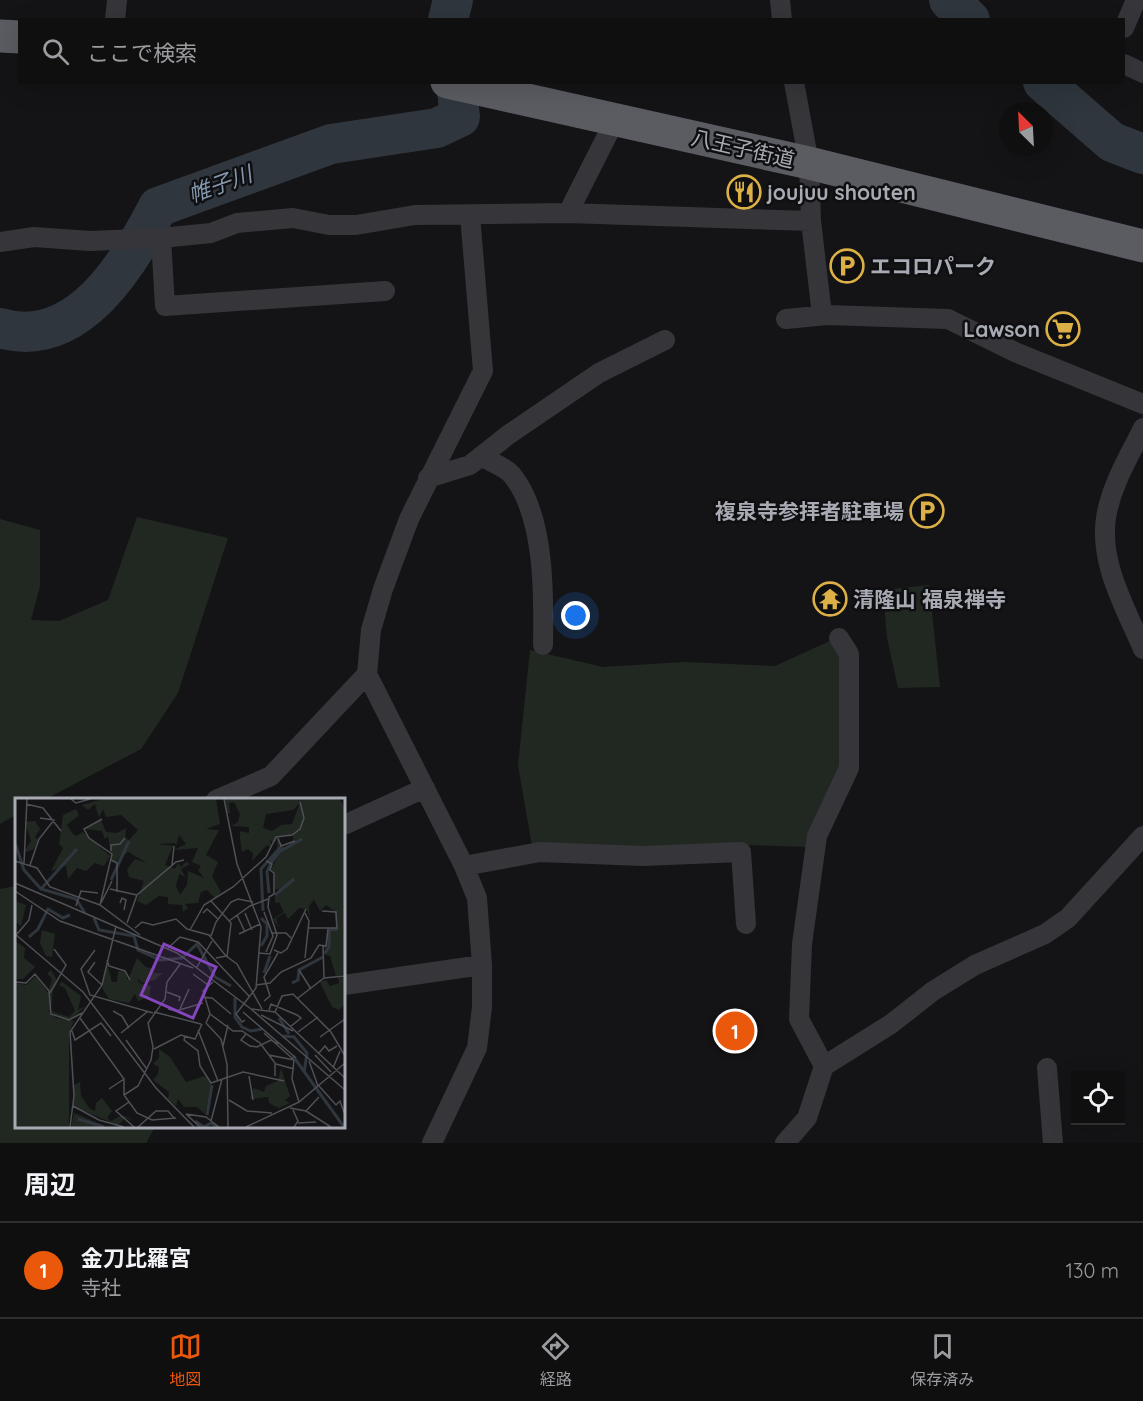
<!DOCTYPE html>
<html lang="ja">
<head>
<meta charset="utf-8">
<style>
	body { margin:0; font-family:Quicksand,"Noto Sans JP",sans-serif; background:#181819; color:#f1f3f6 }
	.controls { position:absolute; right:18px; bottom:18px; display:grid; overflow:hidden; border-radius:0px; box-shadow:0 6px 24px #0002 }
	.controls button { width:54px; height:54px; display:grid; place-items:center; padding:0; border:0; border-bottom:2px solid #2f2f30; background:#0f0f10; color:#f1f3f6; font:30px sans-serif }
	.compass { position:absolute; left:999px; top:102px; width:54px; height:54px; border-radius:50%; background:#0f0f10; box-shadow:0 6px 24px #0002; rotate:336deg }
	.you { position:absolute; left:576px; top:616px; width:21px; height:21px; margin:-15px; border:4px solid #fff; border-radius:50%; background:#1a73e8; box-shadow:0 0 0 9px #1a73e833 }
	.badge { display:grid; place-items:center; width:39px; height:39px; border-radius:50%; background:#ea580c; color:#fff; font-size:20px; font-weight:700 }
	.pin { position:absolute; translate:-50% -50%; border:3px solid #fff; box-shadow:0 2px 6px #0006 }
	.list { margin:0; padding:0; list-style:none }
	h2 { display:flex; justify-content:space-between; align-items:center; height:78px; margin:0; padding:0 24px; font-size:26px }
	h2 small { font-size:20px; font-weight:400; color:#9b9c9f }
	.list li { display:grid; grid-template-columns:39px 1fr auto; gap:18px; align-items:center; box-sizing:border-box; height:96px; padding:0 24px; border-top:2px solid #2f2f30 }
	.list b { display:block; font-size:22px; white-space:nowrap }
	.list p { margin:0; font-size:20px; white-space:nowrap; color:#9b9c9f }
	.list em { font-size:20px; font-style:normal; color:#9b9c9f }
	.icon { flex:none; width:33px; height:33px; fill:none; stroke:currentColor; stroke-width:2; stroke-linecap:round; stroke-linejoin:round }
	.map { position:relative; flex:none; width:1143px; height:1143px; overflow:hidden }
	.search { position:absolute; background:#0f0f10; box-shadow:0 6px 24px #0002; left:18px; right:18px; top:18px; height:66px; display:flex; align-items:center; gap:15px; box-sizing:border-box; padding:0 21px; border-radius:0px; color:#9b9c9f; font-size:22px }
	.sheet { height:174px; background:#0f0f10 }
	nav { display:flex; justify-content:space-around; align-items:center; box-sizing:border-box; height:84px; border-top:2px solid #2f2f30; background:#0f0f10; font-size:16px; color:#9b9c9f }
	nav a { display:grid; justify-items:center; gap:3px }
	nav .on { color:#ea580c }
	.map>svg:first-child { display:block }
</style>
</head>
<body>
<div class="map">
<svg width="1143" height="1143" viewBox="0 0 1143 1143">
	<rect width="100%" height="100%" fill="#141416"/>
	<path fill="#212822" d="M137,517L228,538L178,693L141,749L46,799L16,800V815L0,824V519L40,530V586L31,620L59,621L108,600Z
		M929,585L940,687L898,688L887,638L883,590Z
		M834,639L844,655L839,775L810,847L748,845L685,849L532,846L518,765L530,650L603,667L684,662L775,666Z
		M16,886V1126L155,1127L146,1143H0V889Z"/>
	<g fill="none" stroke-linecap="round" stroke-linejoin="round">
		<path stroke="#2f363d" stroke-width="40" d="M949,0L970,20
			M448,20L453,0
			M1043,82L1112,142L1143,154
			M0,328C77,351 129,264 158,207L331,144L437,128L460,117L456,82"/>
		<path stroke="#36363a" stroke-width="20" d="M780,0L782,20
			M115,20L117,0
			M1124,28L1136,0
			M1124,64L1143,73
			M568,213L615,120
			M811,221L822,315
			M161,238L165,306L385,291
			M0,242L34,237L90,241L161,238L211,233L237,223L293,218L329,225H356L415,215L568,213L811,221L809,163L794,82
			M786,319L827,315L948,319L1015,352L1143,404
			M1143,428C1129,457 1111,485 1106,518C1099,563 1126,609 1143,649
			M481,456C490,462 506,467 512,475C545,515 544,596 543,645
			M428,478L470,465L508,435L599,373L665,340
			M216,800L271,776L367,674
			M344,825L425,788
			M464,866L540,852L643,856L741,852L746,924
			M344,985L482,965
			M824,1066L799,1019L802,944L817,836L849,768V654L839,638
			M1047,1068L1053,1143
			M432,1143L477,1048L482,1007V965L477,898L464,866L367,674L371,630L383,589L409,519L483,371L470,215
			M785,1143L807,1118L824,1066L891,1024L933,991L975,965L1045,934L1068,918L1143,836"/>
		<path stroke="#5a5c62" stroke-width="33" d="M0,36L20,37
			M447,82L809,163L1143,246"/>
	</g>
	<defs>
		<g id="restaurant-ring" transform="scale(1.725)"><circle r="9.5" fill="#0f0f11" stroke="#dcb046" stroke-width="1.5"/><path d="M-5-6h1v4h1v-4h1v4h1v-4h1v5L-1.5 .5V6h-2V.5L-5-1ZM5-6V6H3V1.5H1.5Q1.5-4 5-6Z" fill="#dcb046"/></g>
		<g id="parking-ring" transform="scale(1.725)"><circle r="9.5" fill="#0f0f11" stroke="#dcb046" stroke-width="1.5"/><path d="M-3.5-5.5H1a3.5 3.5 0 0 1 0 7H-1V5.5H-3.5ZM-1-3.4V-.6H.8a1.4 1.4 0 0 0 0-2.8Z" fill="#dcb046"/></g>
		<g id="supermarket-ring" transform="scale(1.725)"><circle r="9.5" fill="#0f0f11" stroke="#dcb046" stroke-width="1.5"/><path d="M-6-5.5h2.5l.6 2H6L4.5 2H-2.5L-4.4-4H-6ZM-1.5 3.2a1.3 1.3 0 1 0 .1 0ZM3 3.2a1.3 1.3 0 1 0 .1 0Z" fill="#dcb046"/></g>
		<g id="temple-ring" transform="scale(1.725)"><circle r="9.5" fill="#0f0f11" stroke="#dcb046" stroke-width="1.5"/><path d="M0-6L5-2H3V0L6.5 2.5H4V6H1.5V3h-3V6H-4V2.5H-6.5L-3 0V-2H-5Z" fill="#dcb046"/></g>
	</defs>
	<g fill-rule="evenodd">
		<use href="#restaurant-ring" x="744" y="192"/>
		<use href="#parking-ring" x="847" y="266"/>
		<use href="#supermarket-ring" x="1063" y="329"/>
		<use href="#parking-ring" x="927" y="511"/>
		<use href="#temple-ring" x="830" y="599"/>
	</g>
	<g text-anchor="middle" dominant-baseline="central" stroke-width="5" stroke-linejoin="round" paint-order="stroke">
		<g font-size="21" fill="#a8abb4" stroke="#0f0f11">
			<text transform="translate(743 148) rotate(13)">八王子街道</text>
		</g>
		<g font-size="21" font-weight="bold" fill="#a8abb4" stroke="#0f0f11" text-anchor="start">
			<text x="767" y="192">joujuu shouten</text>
			<text x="870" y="266">エコロパーク</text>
			<text x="1040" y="329" text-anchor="end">Lawson</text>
			<text x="904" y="511" text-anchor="end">複泉寺参拝者駐車場</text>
			<text x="853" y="599">清隆山 福泉禅寺</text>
		</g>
		<g font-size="22" font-style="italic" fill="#8296ac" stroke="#0f0f11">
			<text transform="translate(220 184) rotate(-20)">帷子川</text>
		</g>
	</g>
	<g transform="translate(15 798)">
		<rect width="330" height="330" fill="#141416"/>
		<path d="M88,1H201L205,26L191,31L204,32L191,57L203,64L197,78L206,94L203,98L200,100L192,92L186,94L183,105L170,106L173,110L168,114L167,107L153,106V99L144,98L131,107L122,103L129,83L114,79L112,72L120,61L132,65L113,54L102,64L110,51L101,64L97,62L93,38L90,41L87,33L70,31L86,22L91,34L102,35L111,30L110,40L114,42L123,32L106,17L91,19L88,11L84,20L80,6L73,12L67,7ZM164,37L171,46L159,52L183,50L177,64L186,68L183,72L189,80L173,73L172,87L165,97L161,88L164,76L170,79L166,71L175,66L171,64L166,69L163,65L160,71L150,67L158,48L143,46L160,45L161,48ZM210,1H324L330,9V177L321,178L315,158L309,156L314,132L321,131L319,106V113L311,107L305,113L299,102L294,108L295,120L292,111L284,110L273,121L270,115L261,120L263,128L268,126L263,129L258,121L269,114L264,104L260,105V97L266,92L260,91V75L256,72L263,57L256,65L252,62L262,50V40L270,50L279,46L278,37L263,38L260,45L255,42L257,50L252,47L237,63L238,55L233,51L227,54L225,41V33L234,35V29L216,28L223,24L225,16L219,4L214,5L215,15H212ZM285,5L277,26L266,27L257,33L248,30L251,16L278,12ZM61,11L64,17L52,27L57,35L61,38L68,34L95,58L89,68L80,65L71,73L62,70L53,81L51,68L36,73L48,50L44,46L48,17ZM20,23L25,31L20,39L23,42L19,51L8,55L16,43L10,24ZM0,103L11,107L6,128L0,124ZM27,132L40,136L37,159L31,158L25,145ZM0,143L10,150L9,160L20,169L8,181H0ZM122,160L131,169L140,171L138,175H148L140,182L127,185L122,180L124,185L136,188L134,199L123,203L120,196L114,205L94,201L87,190L92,166L97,184H102L103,173L110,174L113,182ZM36,172L43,184L38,192L36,213L54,219L60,213L50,190L44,187L47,184L66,198L63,212L71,208L56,221L45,220L32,211L41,220L59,223L54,234V329H0V185L11,187L21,178L33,195L37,181L32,175ZM330,179V206L324,212L317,209L305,184L311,182L315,188L324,185L323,180ZM144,251L155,259L171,284L190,278L196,286L190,316L182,309H169L163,301L161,308L153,301L154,294L138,282L143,276L144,269L138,266L144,260ZM266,270L275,298L270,302L275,305L264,310L254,305L253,299L235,301L238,290L249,294L251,288L263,283ZM65,284L66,298L75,311L80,313L81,305L87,300L97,313L92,320L96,323L107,317L118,322L110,320L103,327L59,309V287ZM59,315L69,319L91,329H56Z" fill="#212822" fill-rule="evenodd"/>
		<path fill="none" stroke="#2f363d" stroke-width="3" d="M0,45L9,72L26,91L61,101L70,115M96,82L114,43M26,91L62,51M254,95L252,74L256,65L264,54L287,41M260,97L279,81M248,113L246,71L266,49M79,120L84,132L119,138L123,152L145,162L167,160L182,146L200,179L216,188M246,120L252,126V138L246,148M14,139L23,131L33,111L48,120L55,117M310,155L314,149V132L323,131M249,175L255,158M277,185L283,182L284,172L308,159M220,200V219L227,229L236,233L247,231M264,220L274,236M268,238L279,239L292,255L289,275M278,258L329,329M192,317L197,287M63,321L89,329M180,323L189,329L196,325L202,329"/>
		<path fill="none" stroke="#4f5055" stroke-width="1.5" d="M56,1L61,5L75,1M209,1L222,66L246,129L241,190L221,216L227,224L230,222M11,6L28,10L46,33M263,40L266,48L280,43M96,53V47L105,46L110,40M96,62L102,65V94M0,63L22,70L35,89L85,107L125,137M9,66L12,1M15,67L24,41L39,22L25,20M157,67L159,48M0,85L162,155L236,211L330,292M95,91L122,97M0,93L45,123L178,170M196,103L216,125L212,159M86,105L97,83M105,105L107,100L111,102L109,112M85,107L97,56L74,40L69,31L87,21M61,108L66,93L83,95M249,114L258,138L251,154M188,115L192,111L203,121M230,115L237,132M290,115L294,123L290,160M222,117L230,134M214,123L235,108L253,101M112,125L122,97L161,64L169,62M120,130L127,124L138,127L161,121L172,131L194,137L211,158M294,130H322L321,114L307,113M175,132L189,107L218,89L251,59L261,39L277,37L285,31L289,20L285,4M257,135H271L276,140M0,136L68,194L141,290L179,329M2,136L14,122L17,107M224,136L245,126M196,138L201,124L216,104L223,101L238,104M308,147L309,180M153,150L165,139L183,144L234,198M80,152L66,171L75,197L138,215M259,152L266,155L272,151L291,111M244,155L255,156L262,137L253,109L254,99L259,96V75L255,72L257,66L251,63M201,160L211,158L222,166L247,211M92,162L94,168L110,173L115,182M80,164L73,174L87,187M182,169L197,143M284,172L296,191M178,176L193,187M0,184L11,185L20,176L34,193L36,216L54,222L67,215M241,187L255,185L266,174L296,160L304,147L311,148L313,131M152,194L165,199L164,203M35,195L51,167L39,151M188,199L197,200L216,216M283,200L309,180L330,178M249,203L255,198L249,179L263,155M153,211L161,213L188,205M165,211L174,191M237,211L260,214L330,280M254,212L256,206L282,217L286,220L275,229M98,213L107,218L114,230M139,214L186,226M228,214L281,260M260,214L267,198L278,196L316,234L330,258M195,216L218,233H227L245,245L254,257L279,262M246,217L278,233M65,220L109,281V297L122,315L137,322L161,320M191,225L206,241L212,266L213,329M191,225L195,216L188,193L198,184M183,232L203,283M57,233L60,242L86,225L96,238M283,234L303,219M106,235L132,214M249,235L278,261M231,236L226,242L235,248L242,249L256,242L263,246M170,238L169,242L183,253L185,268L196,285L228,274L269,283M305,239L330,221M111,242L131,270M208,248L213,227M139,251L166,237L180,241L187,226M303,256L310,248L314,253L322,248M254,257L260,265V278M300,257L316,274M279,262L277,281L284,304M294,263L303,288M261,266L279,271M318,270L325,253M234,278L238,302M304,288L321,307L325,303L330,317M94,291L109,281M109,297L123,288L136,262L138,249L133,225L150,201L152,184L166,165M214,302L232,313L257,315M114,304L101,313L119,329M58,308L84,322L109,329M275,310L291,313L316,329M278,312L283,323L279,329M291,313L304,299M171,316L191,319L204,329M171,316L185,329M196,323L207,281M283,325L301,324M55,329L59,298L55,234L87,187L101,128M123,329L141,313H153L160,321M231,329L284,304L330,265"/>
		<path fill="#8445bd" fill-opacity="0.15" stroke="#8445bd" stroke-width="3" d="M149,146L201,169L178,220L126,197Z"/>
		<rect width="330" height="330" fill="none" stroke="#a8abb4" stroke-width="3"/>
	</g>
</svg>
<div class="controls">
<button><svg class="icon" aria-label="locate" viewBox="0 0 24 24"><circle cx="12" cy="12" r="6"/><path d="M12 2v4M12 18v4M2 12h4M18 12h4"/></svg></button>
</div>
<svg class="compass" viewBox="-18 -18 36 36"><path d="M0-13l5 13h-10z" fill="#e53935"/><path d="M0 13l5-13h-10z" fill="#9b9c9f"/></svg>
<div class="you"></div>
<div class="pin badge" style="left:735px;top:1031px">1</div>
<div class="search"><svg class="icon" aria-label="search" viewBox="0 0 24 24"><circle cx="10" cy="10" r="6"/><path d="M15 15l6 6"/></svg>ここで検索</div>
</div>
<section class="sheet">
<h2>周辺<small></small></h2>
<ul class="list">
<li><span class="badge">1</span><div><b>金刀比羅宮</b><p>寺社</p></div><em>130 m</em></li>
</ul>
</section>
<nav>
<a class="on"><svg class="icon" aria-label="map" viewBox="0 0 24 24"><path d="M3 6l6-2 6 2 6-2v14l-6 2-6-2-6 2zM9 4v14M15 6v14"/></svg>地図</a>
<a><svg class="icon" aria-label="directions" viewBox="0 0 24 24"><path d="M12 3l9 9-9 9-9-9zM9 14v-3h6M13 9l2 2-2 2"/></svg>経路</a>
<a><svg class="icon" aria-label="saved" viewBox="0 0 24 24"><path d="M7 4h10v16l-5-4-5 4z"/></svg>保存済み</a>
</nav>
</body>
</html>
